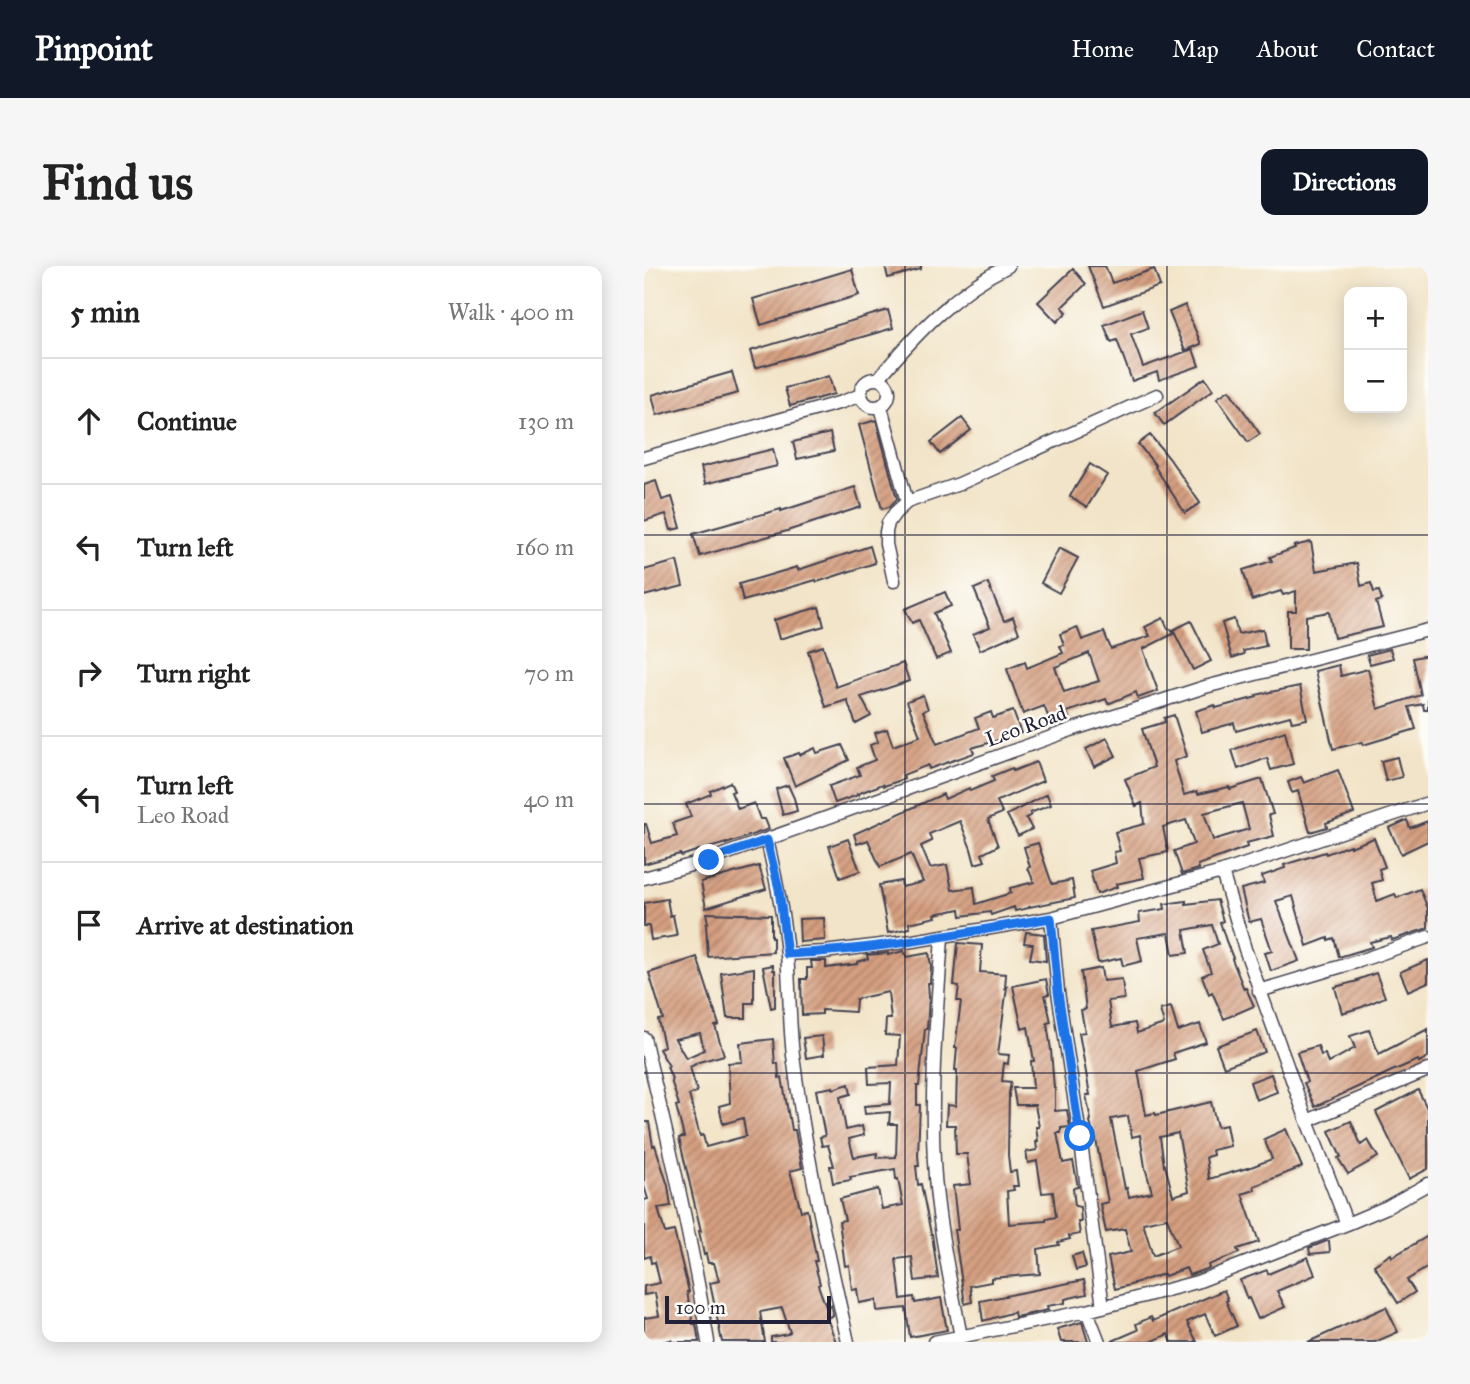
<!DOCTYPE html>
<html lang="en">
<head>
<meta charset="utf-8">
<style>
	body { margin:0; font-family:"IM FELL Great Primer",serif; background:#f6f6f6; color:#222 }
	.controls { position:absolute; right:21px; top:21px; display:grid; overflow:hidden; border-radius:14px; box-shadow:0 4px 18px #0003 }
	.controls button { width:63px; height:63px; display:grid; place-items:center; padding:0; border:0; border-bottom:2px solid #e0e0e0; background:#fff; color:#222; font:35px sans-serif }
	.scale { position:absolute; left:21px; bottom:18px; width:166px; box-sizing:border-box; padding-left:7px; border:4px solid #22223b; border-top:0; font-size:19px; line-height:24px; white-space:nowrap; color:#22223b; -webkit-text-stroke:5px #fdfcf7; paint-order:stroke }
	.stop { position:absolute; width:21px; height:21px; margin:-16px; border:5px solid #1a73e8; border-radius:50%; background:#fff }
	.stop.end { background:#1a73e8; border-color:#fff; box-shadow:0 2px 7px #0008 }
	.list { margin:0; padding:0; list-style:none }
	h2 { display:flex; justify-content:space-between; align-items:center; height:91px; margin:0; padding:0 28px; font-size:30px }
	h2 small { font-size:23px; font-weight:400; color:#767676 }
	.list li { display:grid; grid-template-columns:46px 1fr auto; gap:21px; align-items:center; box-sizing:border-box; height:126px; padding:0 28px; border-top:2px solid #e0e0e0 }
	.list b { display:block; font-size:26px; white-space:nowrap }
	.list p { margin:0; font-size:23px; white-space:nowrap; color:#767676 }
	.list em { font-size:23px; font-style:normal; color:#767676 }
	.icon { flex:none; width:38px; height:38px; fill:none; stroke:currentColor; stroke-width:2; stroke-linecap:round; stroke-linejoin:round }
	.map { position:relative; flex:none; width:784px; height:1076px; overflow:hidden; border-radius:14px }
	header { display:flex; align-items:center; gap:42px; box-sizing:border-box; height:98px; padding:0 35px; background:#111827; color:#fff }
	header strong { font-size:33px }
	nav { display:flex; gap:38px; margin-inline-start:auto; font-size:24px }
	.intro { display:flex; align-items:center; justify-content:space-between; box-sizing:border-box; height:168px; padding:0 42px }
	h1 { margin:0; font-size:49px }
	.button { padding:18px 32px; border-radius:14px; background:#111827; color:#fff; font-size:24px; font-weight:700 }
	main { display:flex; gap:42px; padding:0 42px }
	aside { flex:1; background:#fff; border-radius:14px; box-shadow:0 4px 18px #0003 }
	.map>svg:first-child { display:block }
</style>
</head>
<body>
<header>
<strong>Pinpoint</strong>
<nav><a>Home</a><a>Map</a><a>About</a><a>Contact</a></nav>
</header>
<div class="intro"><h1>Find us</h1><a class="button">Directions</a></div>
<main>
<aside>
<h2>5 min<small>Walk · 400 m</small></h2>
<ul class="list">
<li><svg class="icon" aria-label="ahead" viewBox="0 0 24 24"><path d="M12 20V5M6 11l6-6 6 6"/></svg><div><b>Continue</b></div><em>130 m</em></li>
<li><svg class="icon" aria-label="left" viewBox="0 0 24 24"><path d="M17 20v-9H6M10 6l-5 5 5 5"/></svg><div><b>Turn left</b></div><em>160 m</em></li>
<li><svg class="icon" aria-label="right" viewBox="0 0 24 24"><path d="M7 20v-9h11M14 6l5 5-5 5"/></svg><div><b>Turn right</b></div><em>70 m</em></li>
<li><svg class="icon" aria-label="left" viewBox="0 0 24 24"><path d="M17 20v-9H6M10 6l-5 5 5 5"/></svg><div><b>Turn left</b><p>Leo Road</p></div><em>40 m</em></li>
<li><svg class="icon" aria-label="arrive" viewBox="0 0 24 24"><path d="M6 21V4h12l-3 4 3 4H6"/></svg><div><b>Arrive at destination</b></div></li>
</ul>
</aside>
<div class="map">
<svg width="784" height="1076" viewBox="0 0 784 1076">
	<defs>
		<pattern id="building-hatch" width="6" height="6" patternUnits="userSpaceOnUse" patternTransform="scale(1.75)"><rect width="6" height="6" fill="#d59f80"/><path d="M-1 1l2-2M0 6l6-6M5 7l2-2" fill="none" stroke="#ac816a"/></pattern>
	</defs>
	<rect width="100%" height="100%" fill="#fdfcf7"/>
	<filter id="ink" filterUnits="userSpaceOnUse"><feTurbulence type="fractalNoise" baseFrequency=".0143" numOctaves="2"/><feDisplacementMap in="SourceGraphic" scale="14" xChannelSelector="R" yChannelSelector="G"/><feConvolveMatrix kernelMatrix="1 2 1 2 8 2 1 2 1" color-interpolation-filters="sRGB"/></filter>
	<filter id="wash" filterUnits="userSpaceOnUse"><feTurbulence type="fractalNoise" baseFrequency=".00686" numOctaves="4" result="noise"/><feDisplacementMap in="SourceGraphic" scale="28" xChannelSelector="R" yChannelSelector="G"/><feGaussianBlur stdDeviation="1.57" result="paint"/><feColorMatrix in="noise" values="0 0 0 0 0 0 0 0 0 0 0 0 0 0 0 0 0 1.4 0 .05"/><feComposite in="paint" operator="in"/></filter>
	<g filter="url(#wash)">
		<rect width="100%" height="100%" fill="#f2e4c8"/>
		<g id="blocks">
			<path fill="url(#building-hatch)" fill-rule="evenodd" d="M241,0H277V3L244,12Z
				M444,0H461L468,17L510,3L516,20L460,40Z
				M208,3L215,29L117,59L109,33Z
				M429,3L442,18L418,41L423,46L413,56L394,36Z
				M541,39L557,78L541,85L525,46Z
				M244,44L249,62L111,102L106,85Z
				M498,44L504,62L487,68L499,101L549,83L555,100L515,114L513,106L488,115L473,74L467,76L460,59Z
				M88,106L94,127L13,149L8,129Z
				M185,110L190,128L146,140L141,122Z
				M561,112L569,124L520,159L511,147Z
				M585,124L616,168L604,176L573,132Z
				M318,152L327,164L296,188L287,176Z
				M232,154L253,233L245,241L238,243L215,159Z
				M186,167L190,185L153,193L149,176Z
				M506,169L525,192L556,237L541,247L511,201L512,200L494,178Z
				M129,183L133,200L61,218L57,201Z
				M446,198L463,209L443,241L426,230Z
				M12,215L18,234L28,231L37,262L27,264L22,248L0,255V219Z
				M211,221L217,241L143,265L56,290L49,268L137,243V245Z
				M667,276L672,305L713,297L717,320L727,317L730,326L735,325L738,334L732,336L739,361L690,372L685,346L662,350V383H644V345H652V325L639,329L637,325L608,334L599,304L628,295L626,291L651,282L650,280Z
				M226,280L231,297L173,316L172,314L99,335L95,318L153,301L154,304Z
				M415,282L434,292L415,327L397,317Z
				M33,295L39,320L0,330V304Z
				M344,317L360,355L369,351L375,367L336,384L329,368L346,361L330,323Z
				M301,326L307,340L290,347L307,387L292,393L275,354L268,357L261,343Z
				M175,341L180,360L135,373L130,354Z
				M519,352L524,363H527L529,368L499,383L514,425L494,432L492,426L464,438L462,433L423,446L425,453L408,460L400,440L379,448L363,403L381,396L383,402L419,387L416,380L420,379L416,368L433,361L438,374L460,366L467,383L506,370L501,361ZM445,387L455,415L420,426L411,401Z
				M590,353L594,368L619,363L622,380L599,385L600,388L588,392L578,357Z
				M547,355L567,395L549,404L529,364Z
				M179,380L192,421L259,397L265,415L217,431L227,450L212,458L203,434L182,441L164,385Z
				M746,383L749,392L726,398L723,389Z
				M784,389V444H780L779,438L765,441L772,463L719,479L718,476L689,483L671,405L695,399L697,410L724,403L734,443L777,429L769,392Z
				M656,420L663,453L648,456L646,450L592,465L590,457L558,466L552,445L571,439L572,442L613,431L612,429Z
				M279,429L284,443L279,445L293,478L335,462L331,452L347,446L349,452L369,445L377,467L328,482L330,487L285,503L284,499L259,509L260,513L240,520L239,518L213,528L214,529L191,537L185,520L216,509L213,501L231,494L226,479L234,476L231,467L243,463L249,480L276,470L263,435Z
				M530,449L543,490L530,495L540,529L553,525L554,528L585,521L586,523L618,513L629,548L625,549L630,570L602,577L603,581L554,599L555,603L538,608L530,585L550,578L542,554L519,561L524,586L495,592L500,612L472,618L473,621L453,628L446,605L472,597L470,586L476,585L471,566L500,558L498,537L492,540L481,513L510,501L498,463L521,456L520,452ZM598,537L605,563L569,574L560,547Z
				M641,465L649,498L627,504L623,492L594,503L588,484Z
				M463,472L472,490L450,501L442,483Z
				M198,479L205,494L151,520L140,492L155,487L156,489L171,482L173,487Z
				M753,491L758,511L742,515L737,495Z
				M392,496L399,515L353,535L358,547L344,553L354,580L338,588L341,595L331,598L327,583L316,555L285,568L288,575L277,580L286,602L303,599L308,624L330,621L332,638L367,627L366,622L390,616L384,602L386,601L380,581L394,577L408,618L428,614L431,632L385,641V642L371,645L370,641L347,649L346,646L317,650L316,643L291,648L292,651L265,657L266,662L244,667L235,619L257,615L258,621L279,616L267,588L236,601L224,574L213,578L210,568L299,528L301,533L325,522L326,525L350,515L348,510L368,502L369,505Z
				M694,504L710,547L682,557L683,561L666,566L654,525L648,527L644,516L657,511L660,517Z
				M86,516L90,525L87,526L94,543L110,537L116,553H121L125,563L82,578V577L55,585V584L37,590L36,588L0,598V558H2L8,577L33,570L29,557L47,551L42,538L67,528L66,525Z
				M144,519L150,532L153,545L139,549L132,523Z
				M403,528L407,539L386,547L387,549L382,552L388,563L374,570L363,549Z
				M763,554L766,562L784,555V575L757,588L745,562Z
				M730,572L741,601L735,603L738,614L728,617L733,635L751,628L753,632L776,623L784,643V662L748,674L747,671L726,676L728,681L695,691L690,672L684,674V672L663,680L649,630L632,635L655,695L627,705L621,687L628,685L617,653L605,656L597,623L620,617L618,610L641,602L640,599L681,586L682,588L706,579V581Z
				M204,573L216,605L196,612L185,580Z
				M115,600L122,623L62,642L57,616Z
				M23,633L26,650L29,649L33,670L7,674L5,660H0V637Z
				M573,634L579,655L576,656L582,675L589,692L588,693L600,723L602,722L610,740L580,753L568,726L565,728L558,710L567,706L559,684L574,678L568,659L540,664L544,687L529,689L525,667L493,672L498,695L479,700L477,692L454,697L447,665L496,656L495,647L521,643L520,638L542,635V638Z
				M62,647L127,649V672H129V686L64,691L62,658L64,657Z
				M180,652L181,674L156,676L155,653Z
				M382,666L400,668L402,695L386,693L389,678L380,677Z
				M314,677L338,679L336,706L362,708L361,722L363,721L354,788L365,789L364,798L360,797L358,815L367,816L365,827L364,889L366,906L372,905L374,920H369L370,924L363,925L365,958L402,955V953L412,951L409,926L398,927L393,895L384,897L382,886L393,884L392,875H394L392,861H395L391,839H372L369,822H389L387,795H390L384,761L378,763L369,720L402,713L405,728L401,729L407,756L403,757L407,784L410,822H411V845L423,844L426,861L417,862V867H413L419,897L429,895L434,921L429,922L431,940L436,941L437,956H434L436,968L425,970L426,973L414,976L415,979L394,983L396,1008L347,1012V1016L326,1020L328,1036L321,1038L310,964H314L309,920L327,918L323,888H312L311,859H302L303,839L312,840L313,804H311L313,782H311L317,735H313L315,720L310,719Z
				M260,685L263,691L285,687L287,700L286,717H284L285,731L283,763H281L275,820H273V839H276L274,889L275,900H272L274,919L277,918L287,968H288L294,1012L271,1015L268,991L252,993L257,1033L270,1031L271,1037L297,1032L303,1064L266,1071L262,1042L233,1045L232,1034L215,1037L213,1023L208,1024L205,999L201,1000L195,955L201,954L196,933L234,923L238,943L259,939L254,913H252L251,903L206,911L207,914L189,917L186,900H190L184,879L178,880L176,871L181,870L172,824L189,821V823L205,818L207,828L196,831L202,864L218,860L220,869L205,873L210,891L233,887V892L252,891L253,858H245L246,846L221,848L220,840L246,838L247,817L225,818L224,801L254,799L256,770L241,769L242,753H247L244,726L212,733L211,746L178,744V748L158,749L157,713H163V702H168L167,695H182V702L213,698V696L224,693L223,689L244,687V689Z
				M53,691L75,759L71,760L80,789L51,797L52,798L46,801L53,826L45,829L56,870L59,869L62,881L102,870L99,852L79,858L75,840L86,837L84,797L98,796L96,777L129,773L131,798L134,797L135,812L138,811L145,852H146L148,864H151L158,902L146,905L157,945L163,944L173,995H170L176,1018L174,1019L182,1041L187,1039L189,1049L183,1052L192,1076H127V1071L144,1068V1067L146,1066L138,1042L116,1046L121,1076H78L66,1017L75,1015L70,997H64L62,988L60,989L55,965H57L35,872L40,871L32,840L35,839L27,814L28,813L23,801L25,800L15,783L20,780L14,754L19,753L5,707ZM56,767L60,784L42,792L31,773Z
				M784,694V716L764,725L756,706Z
				M129,699V704H131V741L127,742L119,701Z
				M110,702V737H102V752H83L77,707Z
				M457,702L459,715L478,713L480,733L464,735L468,761L491,757L493,767L520,758L516,744L527,741L534,765L556,758L562,776L529,787L531,793L494,805L502,849L511,847L512,849L567,836L573,861L582,859L586,880L568,884L569,889L562,891L565,913L607,901L628,893L620,873L642,863L658,901L610,920L611,924L598,928L615,976L593,983L595,987L564,999L565,1002L548,1008L545,1009L542,1002L521,1010L520,1008L490,1017V1018L471,1023L464,991L487,986L481,963L462,966L456,938L464,936L452,874L450,875L446,855L447,854L442,829H446L435,767L441,766L437,744L442,743L437,706ZM484,850L488,871L496,869L501,901L508,926L485,931L483,922L481,923L467,853ZM534,867L545,925L529,930L521,899L520,900L516,871ZM523,952L534,980L509,990L499,957Z
				M732,707L741,731L718,741L698,747L691,721L714,715L713,714Z
				M784,763V791L775,796L774,794L748,805L671,841L660,817L663,816L653,786L674,780L677,789L681,788L684,797L711,782L706,770L725,764L735,788Z
				M613,765L621,786L580,801L572,780Z
				M178,770L180,789L162,792L159,772Z
				M627,808L633,826L612,834L606,816Z
				M774,824L784,844V903L765,913L732,846Z
				M707,855L717,879L724,874L734,891L704,908L694,892L697,891L685,865Z
				M0,856H5L9,880L11,879L24,920L27,940L14,942L21,967L30,965L45,1026H43L49,1058H52L55,1076H28L27,1074L18,1076H0V1052L15,1050L11,1027L0,1029V1020L16,1017L11,996L7,997L6,990L0,992V934L4,933L0,920Z
				M784,970V1001L763,1014L771,1026L754,1037L730,999L747,988L748,991Z
				M683,975H685L686,986L666,988L665,982Z
				M438,987L442,1001L432,1004L428,990Z
				M664,991L671,1009L633,1025L641,1041L614,1053L605,1032L603,1033L596,1014L623,1004L624,1008Z
				M440,1014L443,1028L421,1033V1037L403,1040L404,1044L371,1051L370,1046L339,1055L336,1035Z
				M580,1024L584,1034L582,1035L593,1060L571,1070L561,1048L543,1056L553,1076H528L524,1068L507,1076H466L494,1064L492,1058L507,1051L509,1055Z
				M742,1041L754,1066L731,1076H664Z
				M438,1056L444,1076H417L413,1063Z"/>
		</g>
	</g>
	<g filter="url(#ink)">
		<use href="#blocks" fill-opacity="0" stroke="#413f50" stroke-width="2"/>
		<g fill="none" stroke-linecap="round" stroke-linejoin="round">
			<g stroke="#413f50" stroke-width="15">
				<path id="minor" d="M217 127a14 14 0 1 1 28 0a14 14 0 1 1-28 0Z
					M234,113C271,69 312,25 364,0
					M237,141L263,236
					M0,192L198,136L217,129
					M250,315L242,278V266L244,257L251,247L263,236L315,218L513,129
					M123,574C132,612 140,650 143,689C146,722 145,756 149,789C161,886 183,981 204,1076
					M578,606L601,683L663,855L703,958
					M0,612L65,594L427,464L561,421L784,364
					M407,652L414,726L436,870L459,1041
					M298,671C293,746 286,821 290,896C293,955 306,1013 317,1071
					M143,688L180,686L269,675L407,652L578,606L784,537
					M615,725L715,695L784,671
					M0,772C24,873 48,974 64,1076
					M663,855L784,804
					M443,1045L455,1076
					M290,1076L443,1045L553,1016L703,958L743,941L784,918"/>
			</g>
			<use href="#minor" stroke="#fff" stroke-width="12"/>
		</g>
	</g>
	<g fill="none" stroke-linecap="round" stroke-linejoin="round" filter="url(#ink)">
		<path stroke="#1a73e8" stroke-width="9" d="M65,594L123,574L135,623L143,688C232,684 320,667 407,652L414,726L436,870"/>
	</g>
	<path fill="none" stroke="#22223b" stroke-width="2" stroke-opacity="0.55" d="M261,0V1076M523,0V1076M0,269H784M0,538H784M0,807H784"/>
	<g text-anchor="middle" dominant-baseline="central" stroke-width="5" stroke-linejoin="round" paint-order="stroke">
		<g font-size="21" fill="#22223b" stroke="#fdfcf7">
			<text transform="translate(382 460) rotate(-20)">Leo Road</text>
		</g>
	</g>
</svg>
<div class="controls">
<button>+</button>
<button>−</button>
</div>
<div class="scale">100 m</div>
<div class="stop" style="left:436px;top:870px"></div>
<div class="stop end" style="left:65px;top:594px"></div>
</div>
</main>
</body>
</html>
